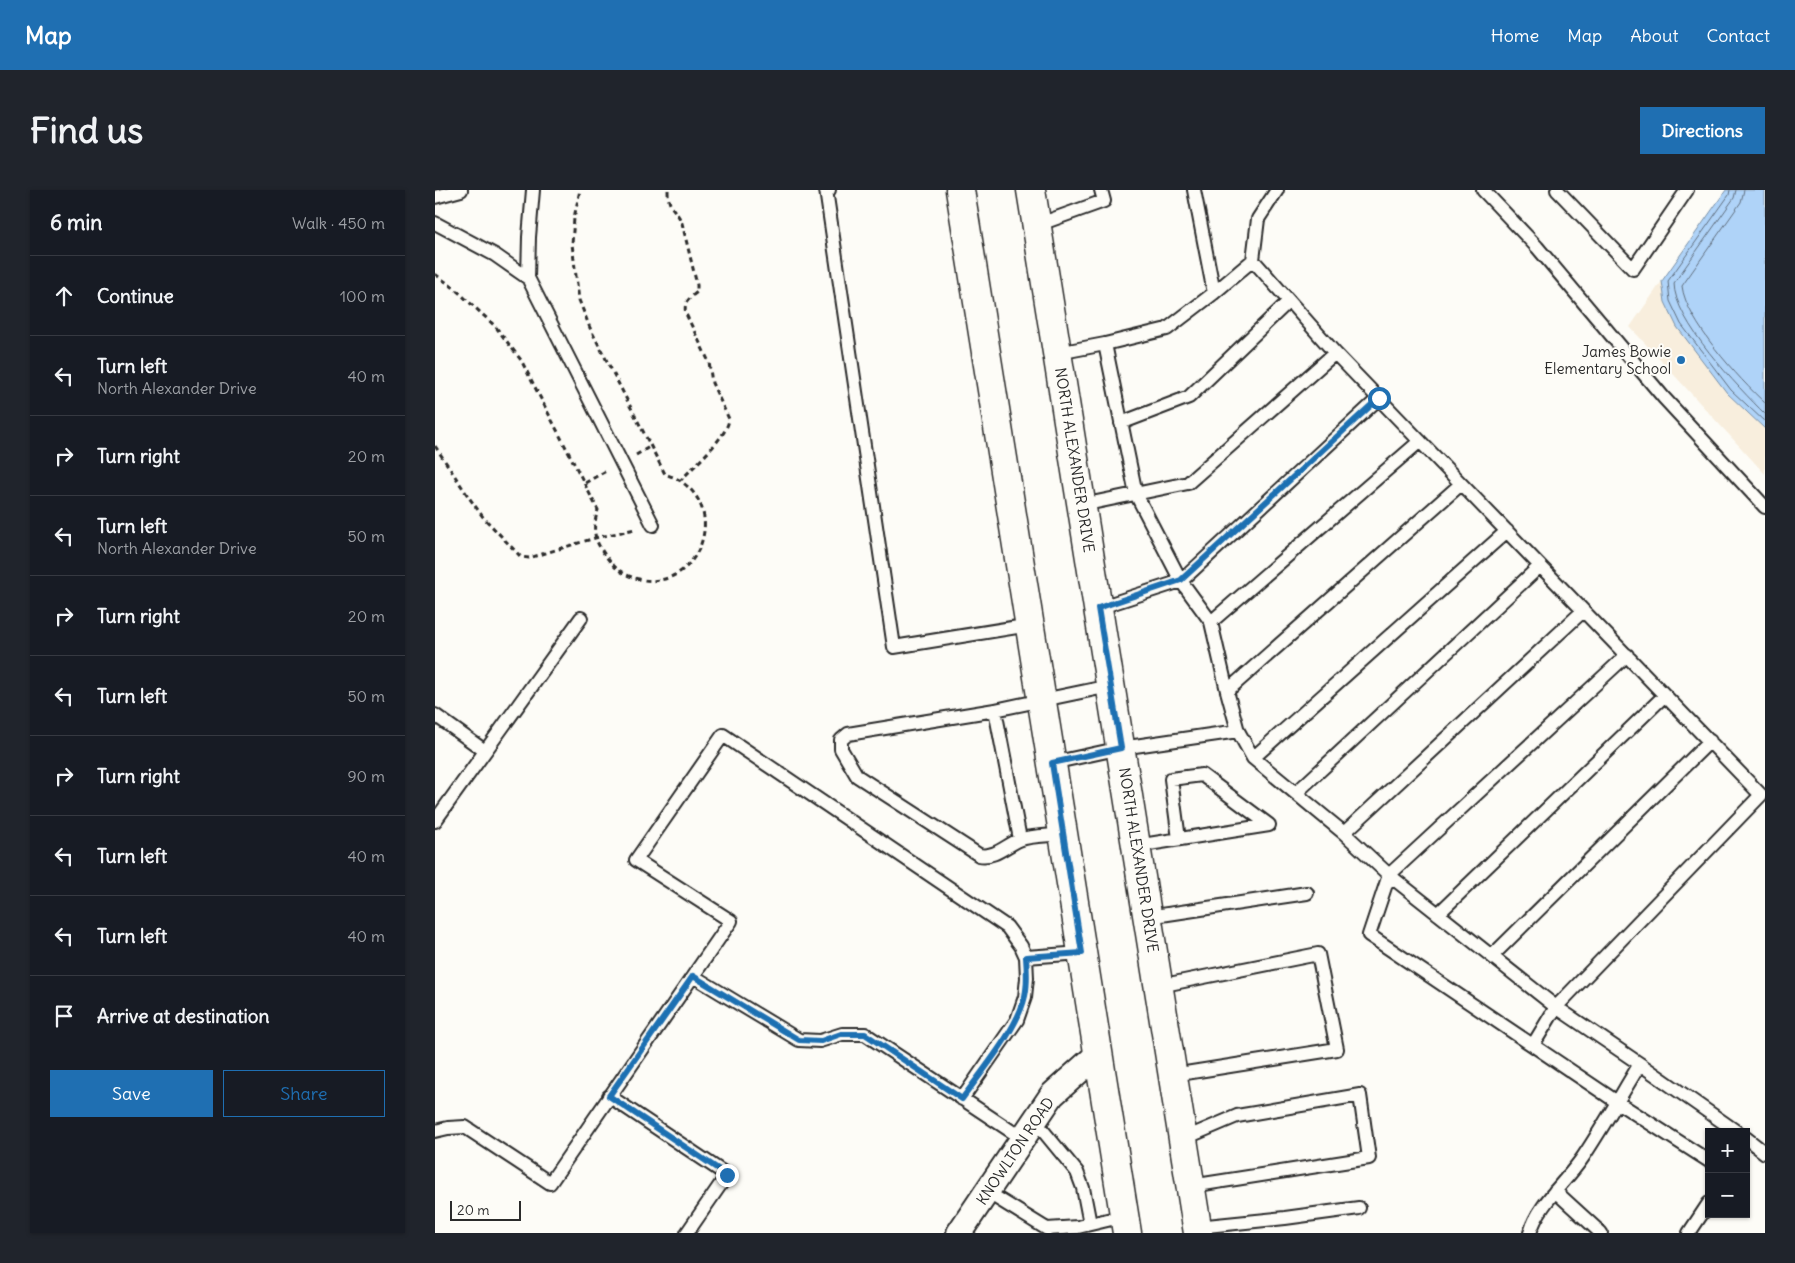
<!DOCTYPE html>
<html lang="en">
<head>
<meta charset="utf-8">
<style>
	body { margin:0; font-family:Delius,sans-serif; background:#20242c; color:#f1f3f6 }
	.controls { position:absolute; right:15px; bottom:15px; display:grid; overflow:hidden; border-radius:0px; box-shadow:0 1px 4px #0004 }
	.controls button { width:45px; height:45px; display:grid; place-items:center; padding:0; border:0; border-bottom:1px solid #363941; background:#171b24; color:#f1f3f6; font:25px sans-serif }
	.scale { position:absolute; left:15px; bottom:12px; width:71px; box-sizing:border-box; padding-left:5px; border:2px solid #2b2b2b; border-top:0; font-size:14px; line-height:18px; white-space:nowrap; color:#2b2b2b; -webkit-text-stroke:4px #fdfcf7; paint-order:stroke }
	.stop { position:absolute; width:15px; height:15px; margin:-11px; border:4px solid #1f6fb2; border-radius:50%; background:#fff }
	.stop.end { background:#1f6fb2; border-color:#fff; box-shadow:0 1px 5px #0008 }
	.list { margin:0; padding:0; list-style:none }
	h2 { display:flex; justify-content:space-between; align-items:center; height:65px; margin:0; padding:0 20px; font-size:21px }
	h2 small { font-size:16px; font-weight:400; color:#9ea1a6 }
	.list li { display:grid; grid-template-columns:32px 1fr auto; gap:15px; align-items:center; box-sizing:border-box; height:80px; padding:0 20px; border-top:1px solid #363941 }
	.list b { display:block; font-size:19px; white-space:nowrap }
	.list p { margin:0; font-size:16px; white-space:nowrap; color:#9ea1a6 }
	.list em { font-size:16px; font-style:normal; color:#9ea1a6 }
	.actions { display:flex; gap:10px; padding:15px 20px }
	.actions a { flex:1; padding:11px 0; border:1px solid #1f6fb2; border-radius:0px; text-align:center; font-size:18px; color:#1f6fb2 }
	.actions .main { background:#1f6fb2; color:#fff }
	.icon { flex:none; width:28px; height:28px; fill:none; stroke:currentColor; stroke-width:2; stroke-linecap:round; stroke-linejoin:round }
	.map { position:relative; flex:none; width:1330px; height:1043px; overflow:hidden; border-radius:0px }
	header { display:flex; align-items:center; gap:30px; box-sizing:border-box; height:70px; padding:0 25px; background:#1f6fb2; color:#fff }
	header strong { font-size:24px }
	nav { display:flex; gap:28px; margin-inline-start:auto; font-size:18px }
	.intro { display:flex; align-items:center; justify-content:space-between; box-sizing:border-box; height:120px; padding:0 30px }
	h1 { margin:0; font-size:35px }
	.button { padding:12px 22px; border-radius:0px; background:#1f6fb2; color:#fff; font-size:18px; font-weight:700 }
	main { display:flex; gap:30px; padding:0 30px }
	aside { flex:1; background:#171b24; border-radius:0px; box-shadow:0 1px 4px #0004 }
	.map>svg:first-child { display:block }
</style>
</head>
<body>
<header>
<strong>Map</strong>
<nav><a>Home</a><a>Map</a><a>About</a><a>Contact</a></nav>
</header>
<div class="intro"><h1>Find us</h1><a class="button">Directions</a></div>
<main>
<aside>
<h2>6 min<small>Walk · 450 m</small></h2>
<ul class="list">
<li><svg class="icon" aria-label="ahead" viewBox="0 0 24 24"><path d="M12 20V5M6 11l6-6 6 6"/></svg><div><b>Continue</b></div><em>100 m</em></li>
<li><svg class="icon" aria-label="left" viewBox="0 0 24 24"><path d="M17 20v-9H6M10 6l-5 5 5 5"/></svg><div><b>Turn left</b><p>North Alexander Drive</p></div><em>40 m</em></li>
<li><svg class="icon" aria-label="right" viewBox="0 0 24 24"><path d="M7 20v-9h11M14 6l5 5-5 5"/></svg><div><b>Turn right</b></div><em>20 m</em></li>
<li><svg class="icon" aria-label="left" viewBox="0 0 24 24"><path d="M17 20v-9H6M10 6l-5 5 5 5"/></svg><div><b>Turn left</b><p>North Alexander Drive</p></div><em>50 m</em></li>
<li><svg class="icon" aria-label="right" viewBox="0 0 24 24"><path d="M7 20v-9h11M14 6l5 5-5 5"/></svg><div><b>Turn right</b></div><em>20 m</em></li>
<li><svg class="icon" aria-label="left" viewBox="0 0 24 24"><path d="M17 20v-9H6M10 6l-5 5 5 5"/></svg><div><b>Turn left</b></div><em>50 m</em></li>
<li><svg class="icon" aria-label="right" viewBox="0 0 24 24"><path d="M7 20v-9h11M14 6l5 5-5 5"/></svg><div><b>Turn right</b></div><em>90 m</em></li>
<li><svg class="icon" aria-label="left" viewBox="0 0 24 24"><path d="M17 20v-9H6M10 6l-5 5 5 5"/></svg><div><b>Turn left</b></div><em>40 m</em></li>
<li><svg class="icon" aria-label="left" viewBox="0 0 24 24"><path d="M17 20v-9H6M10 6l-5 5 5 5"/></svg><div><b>Turn left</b></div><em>40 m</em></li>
<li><svg class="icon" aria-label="arrive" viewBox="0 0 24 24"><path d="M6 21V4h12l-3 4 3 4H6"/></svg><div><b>Arrive at destination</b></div></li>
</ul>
<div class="actions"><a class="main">Save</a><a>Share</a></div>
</aside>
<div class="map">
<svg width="1330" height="1043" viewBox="0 0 1330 1043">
	<rect width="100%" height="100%" fill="#fdfcf7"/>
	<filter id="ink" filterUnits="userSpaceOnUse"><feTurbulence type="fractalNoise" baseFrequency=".02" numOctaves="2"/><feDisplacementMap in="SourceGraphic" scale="10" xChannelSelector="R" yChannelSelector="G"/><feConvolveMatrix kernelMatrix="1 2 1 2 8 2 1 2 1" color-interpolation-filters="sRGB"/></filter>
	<g filter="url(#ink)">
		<path fill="#f8eedd" d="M1227,91L1230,112L1292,203L1330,239V284L1195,137Z"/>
		<path fill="#afd3f8" stroke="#7a90a6" d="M1291,0H1330V239L1292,203L1242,137L1230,112L1227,91Z"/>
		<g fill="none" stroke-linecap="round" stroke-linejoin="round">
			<path stroke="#606e7d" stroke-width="1" d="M1295,0L1294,5L1233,91L1235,111L1246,134L1296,200L1330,232
				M1301,0L1299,8L1239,93C1239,131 1303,197 1330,224
				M1309,0L1306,12L1247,96C1251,131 1304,189 1330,213"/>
			<g stroke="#2b2b2b" stroke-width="16">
				<path id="lane" d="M98,0L94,47L93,88L218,335
					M394,0H391L459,457L595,435
					M759,0L779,103
					M1048,0L1102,57L1229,208L1330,317
					M1122,0L1198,79L1252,0
					M0,7L26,0
					M0,33L60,65L93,88
					M602,35L669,11L666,0
					M818,70L900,163L1326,605L1121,817L1205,874
					M623,163L670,154
					M686,233L754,207L854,111
					M647,315L753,293L900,163
					M663,418L746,391L944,208
					M776,432L985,251
					M792,501L1026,294
					M560,520L585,649
					M0,525L50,561
					M803,541L792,501L776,432L746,391L701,304L670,154L732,139L779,103L818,70L823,29L842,0
					M818,568L1072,341
					M617,573L686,558L803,541L818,568L909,643L954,685L934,745L1182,912L1274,971
					M861,603L1105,376
					M0,631L146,428
					M909,643L1148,421
					M628,644C616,646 595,645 584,650C570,656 560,668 544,665L422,586L406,559V550L413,544L560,520L675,496
					M701,656L834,635L767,585L736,589L744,649
					M1003,724L1230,505
					M713,727L872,703
					M1057,766L1275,551
					M591,767L647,763
					M258,786L364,850L385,851L407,844H430L588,949
					M724,796L883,764L902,859L738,885
					M1098,855L1121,817L954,685L1192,465
					M174,906L292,985L252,1043
					M600,931L642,982L648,998L655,1034
					M0,941L13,938L30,937L115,993L296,731L201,670L288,545L572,737L586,756L591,767L592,788L590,807L582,830L527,909
					M1311,948L1330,963
					M748,949L802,926L925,905L934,968L756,996
					M1120,1001L1166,1043
					M552,1002L612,1039L643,1037L689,1026
					M762,1037L850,1028L924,1018
					M1095,1043C1103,1014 1132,991 1148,967C1168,937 1186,905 1205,874L1302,942
					M1254,1043L1274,1013"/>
			</g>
			<g stroke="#2b2b2b" stroke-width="28">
				<path id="street" d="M524,1043L617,905L663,864"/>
			</g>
			<g stroke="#2b2b2b" stroke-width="31">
				<path id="primary" d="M525,0L692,1043
					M596,0L763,1043"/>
			</g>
			<path stroke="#2b2b2b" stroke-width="3" stroke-dasharray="5 4" stroke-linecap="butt" d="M233,0C233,20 240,17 247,33L262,95V102C254,109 248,112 251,124L274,172L277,193L294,229C293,246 258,277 246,290
				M0,84L19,98L60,136L86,170L163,320C156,342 160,352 173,369C181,380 191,386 204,389C259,403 295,326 247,292C242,288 235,286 230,284L155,138L144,110L137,54L139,28L145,0
				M0,256L33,306L48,327L86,367L94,368L160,348L200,339
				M201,265L216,256
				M150,293L171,281"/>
			<use href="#lane" stroke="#fdfcf7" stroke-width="12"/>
			<use href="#street" stroke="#fdfcf7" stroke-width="24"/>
			<use href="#primary" stroke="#fdfcf7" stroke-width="28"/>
		</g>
	</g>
	<g fill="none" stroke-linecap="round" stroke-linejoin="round" filter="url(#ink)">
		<path stroke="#1f6fb2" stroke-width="6" d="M292,985L174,906L258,786L364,850L386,851L406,844H430L527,909C547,881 583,839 590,806C593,793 592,780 591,767L647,763L617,573L686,558L663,418L746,390L944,208"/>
	</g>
	<circle fill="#1f6fb2" stroke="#fdfcf7" stroke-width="2" cx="1246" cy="170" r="5"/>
	<g text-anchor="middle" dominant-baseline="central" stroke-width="4" stroke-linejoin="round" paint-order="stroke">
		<g font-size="15" fill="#2b2b2b" stroke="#fdfcf7" text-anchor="end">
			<text x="1236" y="161">James Bowie<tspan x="1236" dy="17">Elementary School</tspan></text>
		</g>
		<g font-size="15" fill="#2b2b2b" stroke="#fdfcf7">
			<text transform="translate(640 270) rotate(81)">NORTH ALEXANDER DRIVE</text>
			<text transform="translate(704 670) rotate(81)">NORTH ALEXANDER DRIVE</text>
			<text transform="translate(580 961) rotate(-56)">KNOWLTON ROAD</text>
		</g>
	</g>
</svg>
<div class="controls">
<button>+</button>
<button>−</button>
</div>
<div class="scale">20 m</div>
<div class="stop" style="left:944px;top:208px"></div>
<div class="stop end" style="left:292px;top:985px"></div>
</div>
</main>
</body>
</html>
